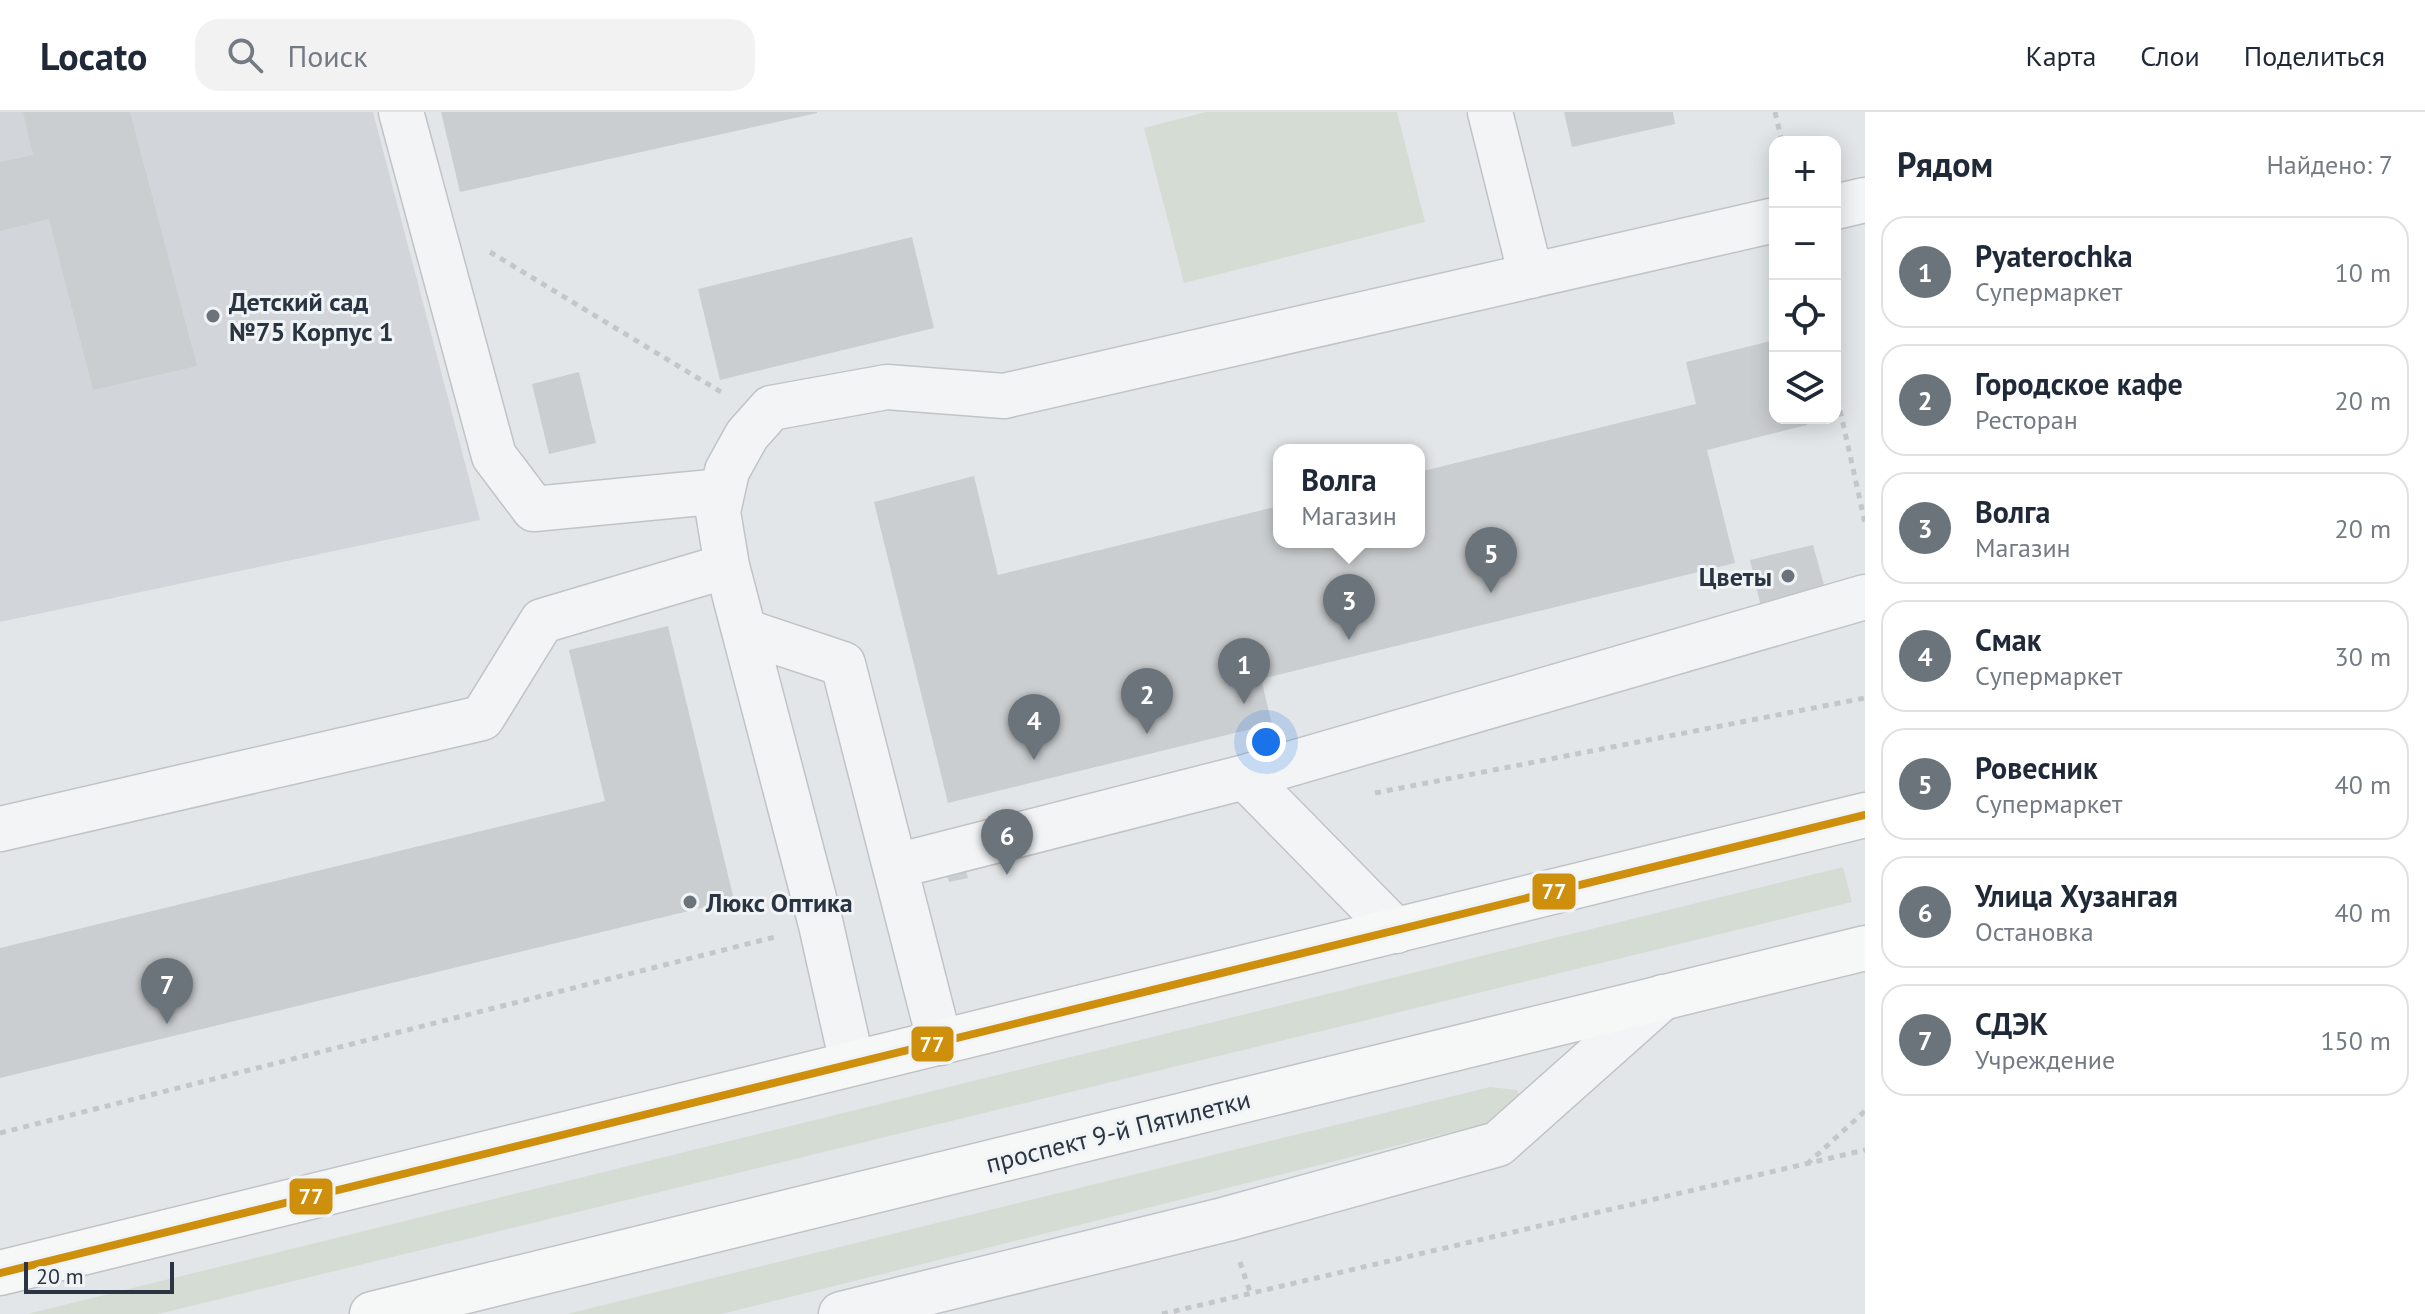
<!DOCTYPE html>
<html lang="ru">
<head>
<meta charset="utf-8">
<style>
	body { margin:0; font-family:"PT Sans",sans-serif; background:#f2f2f3; color:#1f2937 }
	.controls { position:absolute; right:24px; top:24px; display:grid; overflow:hidden; border-radius:16px; box-shadow:0 4px 20px #0003 }
	.controls button { width:72px; height:72px; display:grid; place-items:center; padding:0; border:0; border-bottom:2px solid #e0e1e3; background:#fff; color:#1f2937; font:40px sans-serif }
	.scale { position:absolute; left:24px; bottom:20px; width:150px; box-sizing:border-box; padding-left:8px; border:4px solid #2a3541; border-top:0; font-size:22px; line-height:28px; white-space:nowrap; color:#2a3541; -webkit-text-stroke:6px #f1f4f7; paint-order:stroke }
	.you { position:absolute; left:1266px; top:630px; width:28px; height:28px; margin:-20px; border:6px solid #fff; border-radius:50%; background:#1a73e8; box-shadow:0 0 0 12px #1a73e833 }
	.badge { display:grid; place-items:center; width:52px; height:52px; border-radius:50%; background:#6b737b; color:#fff; font-size:26px; font-weight:700 }
	.pin { position:absolute; translate:-50% -66px; filter:drop-shadow(0 2px 4px #0008) }
	.pin::after { content:''; position:absolute; top:42px; width:28px; height:24px; background:inherit; clip-path:polygon(0 0,100% 0,50% 100%) }
	.popup { position:absolute; left:1273px; top:332px; width:152px; height:104px; box-sizing:border-box; display:grid; place-content:center; border-radius:16px; background:#fff; filter:drop-shadow(0 2px 6px #0005); font-size:26px; white-space:nowrap; color:#747a83 }
	.popup b { font-size:30px; color:#1f2937 }
	.popup::after { content:''; position:absolute; left:50%; top:100%; margin-left:-16px; border:16px solid transparent; border-top-color:#fff }
	.list { margin:0; padding:0; list-style:none }
	h2 { display:flex; justify-content:space-between; align-items:center; height:104px; margin:0; padding:0 32px; font-size:34px }
	h2 small { font-size:26px; font-weight:400; color:#747a83 }
	.list li { display:grid; grid-template-columns:52px 1fr auto; gap:24px; align-items:center; box-sizing:border-box; height:112px; margin:0 16px 16px; padding:0 16px; border:2px solid #e0e1e3; border-radius:24px }
	.list b { display:block; font-size:30px; white-space:nowrap }
	.list p { margin:0; font-size:26px; white-space:nowrap; color:#747a83 }
	.list em { font-size:26px; font-style:normal; color:#747a83 }
	.icon { flex:none; width:44px; height:44px; fill:none; stroke:currentColor; stroke-width:2; stroke-linecap:round; stroke-linejoin:round }
	.map { position:relative; flex:none; width:1865px; height:1202px; overflow:hidden }
	header { display:flex; align-items:center; gap:48px; box-sizing:border-box; height:112px; padding:0 40px; background:#fff; border-bottom:2px solid #e0e1e3 }
	header strong { font-size:38px }
	nav { display:flex; gap:44px; margin-inline-start:auto; font-size:28px }
	.search { width:560px; height:72px; background:#f2f2f3; display:flex; align-items:center; gap:20px; box-sizing:border-box; padding:0 28px; border-radius:24px; color:#747a83; font-size:30px }
	main { display:flex }
	aside { flex:1; background:#fff }
	.map>svg:first-child { display:block }
</style>
</head>
<body>
<header>
<strong>Locato</strong>
<div class="search"><svg class="icon" aria-label="search" viewBox="0 0 24 24"><circle cx="10" cy="10" r="6"/><path d="M15 15l6 6"/></svg>Поиск</div>
<nav><a>Карта</a><a>Слои</a><a>Поделиться</a></nav>
</header>
<main>
<div class="map">
<svg width="1865" height="1202" viewBox="0 0 1865 1202">
	<rect width="100%" height="100%" fill="#e3e6e8"/>
	<path fill="#d2d6db" d="M0,0H373L480,408L0,510Z"/>
	<path fill="#d5dcd4" d="M1206,0H1397L1425,110L1184,171L1144,16Z
		M1843,755L1852,790L158,1202H27Z
		M1490,975L1517,978L1521,985L1488,1011L722,1202H567Z"/>
	<path fill="#cbced0" d="M23,0H130L197,254L93,278L49,107L0,119V50L33,43Z
		M441,0H817V1L460,80Z
		M1564,0H1673L1675,12L1572,35Z
		M912,125L934,216L720,268L698,177Z
		M1775,228V306H1805L1807,313L1707,338L1735,451L1261,567L1272,612L948,691L874,390L974,364L998,463L1279,394V430H1419V360L1696,292L1686,250Z
		M579,260L596,331L549,342L532,272Z
		M1813,433L1826,480L1761,495L1750,448Z
		M668,514L734,788L0,966V836L605,689L569,538Z
		M963,750L968,766L949,770L944,754Z"/>
	<g fill="none" stroke-linecap="round" stroke-linejoin="round">
		<g stroke="#c1c4c6" stroke-width="47">
			<path id="minor" d="M401,0L494,344L534,397L722,379
				M1490,0L1531,164
				M1835,95L1865,88
				M727,454L821,813L852,951
				M744,519L843,552L940,931
				M1245,665L1865,485
				M0,717L482,606L542,509L727,454L718,400L727,359L747,323L771,296L887,275L1004,284L1775,108
				M896,754L1245,665L1396,819
				M841,1202L1227,1107L1498,1032L1663,885"/>
		</g>
		<g stroke="#c0c3c6" stroke-width="47">
			<path id="major" d="M0,1161L1865,703
				M372,1202L1865,836"/>
		</g>
		<path stroke="#c4c7ca" stroke-width="5" stroke-dasharray="6 6" stroke-linecap="butt" d="M1775,0L1782,30
			M490,140L721,280
			M1835,275L1865,411
			M1375,681L1865,586
			M0,1021L775,825
			M1807,1052L1865,999
			M1240,1150L1250,1180
			M1162,1202L1865,1038"/>
		<use href="#minor" stroke="#f2f4f5" stroke-width="44"/>
		<use href="#major" stroke="#f6f7f7" stroke-width="44"/>
		<g stroke="#f1f4f7" stroke-width="14">
			<path id="bus-1" d="M0,1161L1865,703"/>
		</g>
		<use href="#bus-1" stroke="#ce8f0d" stroke-width="8"/>
	</g>
	<g fill="#6b737b" stroke="#f1f4f7" stroke-width="3">
		<circle cx="213" cy="204" r="8"/>
		<circle cx="1788" cy="464" r="8"/>
		<circle cx="690" cy="790" r="8"/>
	</g>
	<g text-anchor="middle" dominant-baseline="central" stroke-width="6" stroke-linejoin="round" paint-order="stroke">
		<g font-size="26" font-weight="bold" fill="#2a3541" stroke="#f1f4f7" text-anchor="start">
			<text x="229" y="189">Детский сад<tspan x="229" dy="30">№75 Корпус 1</tspan></text>
			<text x="1772" y="464" text-anchor="end">Цветы</text>
			<text x="706" y="790">Люкс Оптика</text>
		</g>
		<g font-size="26" fill="#2a3541" stroke="#f1f4f7">
			<text transform="translate(1118 1019) rotate(-14)">проспект 9-й Пятилетки</text>
		</g>
	</g>
	<g stroke="#f1f4f7" stroke-width="3">
		<rect x="1531" y="760" width="46" height="39" rx="8" fill="#ce8f0d"/>
		<rect x="910" y="913" width="45" height="38" rx="8" fill="#ce8f0d"/>
		<rect x="288" y="1065" width="46" height="39" rx="8" fill="#ce8f0d"/>
	</g>
	<g font-size="22" text-anchor="middle" font-weight="bold" fill="#fff">
		<text x="1554" y="787">77</text>
		<text x="932" y="940">77</text>
		<text x="311" y="1092">77</text>
	</g>
</svg>
<div class="controls">
<button>+</button>
<button>−</button>
<button><svg class="icon" aria-label="locate" viewBox="0 0 24 24"><circle cx="12" cy="12" r="6"/><path d="M12 2v4M12 18v4M2 12h4M18 12h4"/></svg></button>
<button><svg class="icon" aria-label="layers" viewBox="0 0 24 24"><path d="M12 4l9 5-9 5-9-5zM3 14l9 5 9-5"/></svg></button>
</div>
<div class="scale">20 m</div>
<div class="you"></div>
<div class="pin badge" style="left:1244px;top:592px">1</div>
<div class="pin badge" style="left:1147px;top:622px">2</div>
<div class="pin badge" style="left:1349px;top:528px">3</div>
<div class="popup"><b>Волга</b>Магазин</div>
<div class="pin badge" style="left:1034px;top:648px">4</div>
<div class="pin badge" style="left:1491px;top:481px">5</div>
<div class="pin badge" style="left:1007px;top:763px">6</div>
<div class="pin badge" style="left:167px;top:912px">7</div>
</div>
<aside>
<h2>Рядом<small>Найдено: 7</small></h2>
<ul class="list">
<li><span class="badge">1</span><div><b>Pyaterochka</b><p>Супермаркет</p></div><em>10 m</em></li>
<li><span class="badge">2</span><div><b>Городское кафе</b><p>Ресторан</p></div><em>20 m</em></li>
<li><span class="badge">3</span><div><b>Волга</b><p>Магазин</p></div><em>20 m</em></li>
<li><span class="badge">4</span><div><b>Смак</b><p>Супермаркет</p></div><em>30 m</em></li>
<li><span class="badge">5</span><div><b>Ровесник</b><p>Супермаркет</p></div><em>40 m</em></li>
<li><span class="badge">6</span><div><b>Улица Хузангая</b><p>Остановка</p></div><em>40 m</em></li>
<li><span class="badge">7</span><div><b>СДЭК</b><p>Учреждение</p></div><em>150 m</em></li>
</ul>
</aside>
</main>
</body>
</html>
